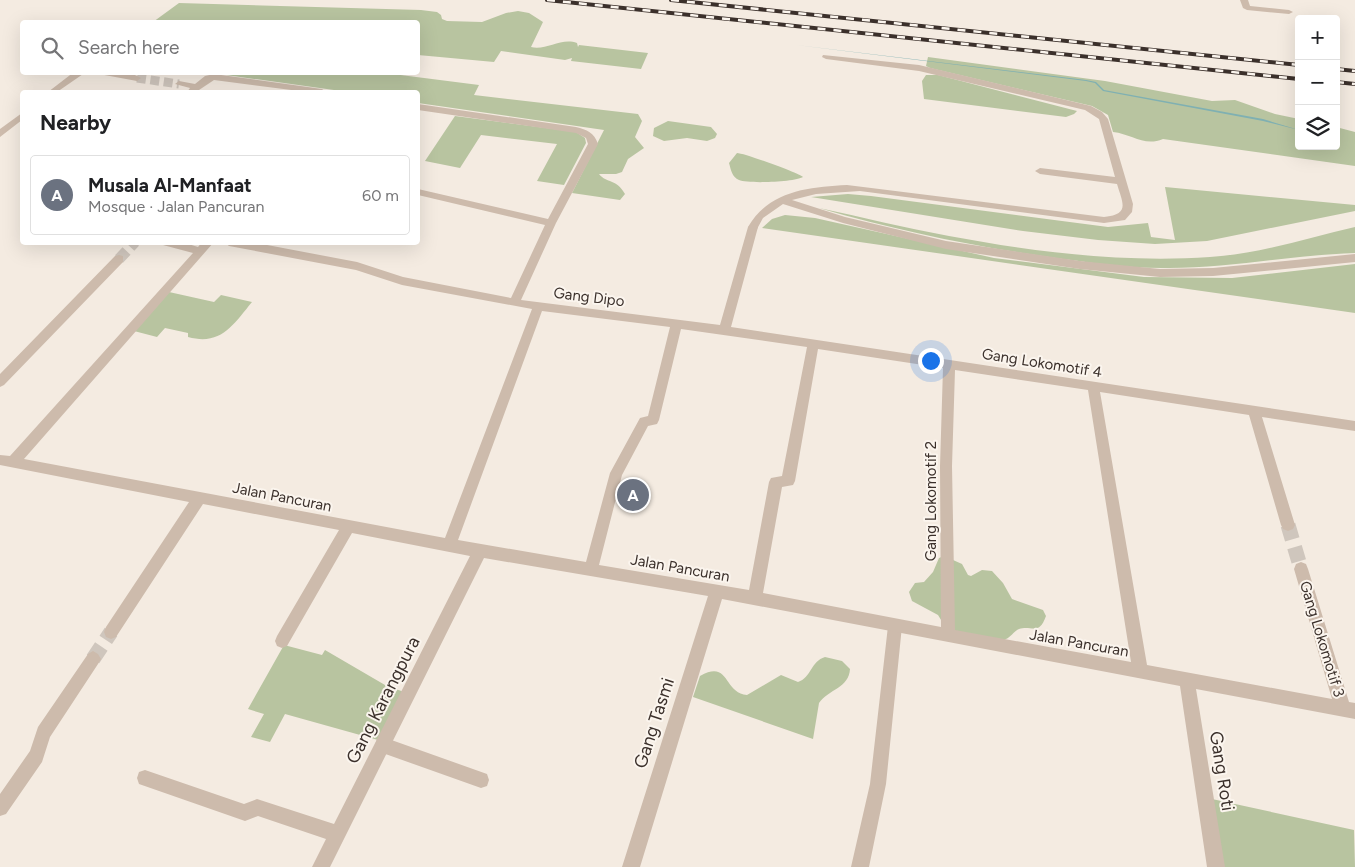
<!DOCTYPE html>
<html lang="en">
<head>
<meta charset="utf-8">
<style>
	body { margin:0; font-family:Figtree,sans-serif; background:#f6f6f6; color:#202124 }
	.controls { position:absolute; right:15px; top:15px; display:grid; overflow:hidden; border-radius:5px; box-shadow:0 5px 20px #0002 }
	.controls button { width:45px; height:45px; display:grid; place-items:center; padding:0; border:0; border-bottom:1px solid #e0e0e0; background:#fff; color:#202124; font:25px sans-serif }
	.you { position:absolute; left:930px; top:360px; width:18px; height:18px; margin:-12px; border:4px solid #fff; border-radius:50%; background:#1a73e8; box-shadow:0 0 0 8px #1a73e833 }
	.badge { display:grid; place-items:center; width:32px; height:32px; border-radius:50%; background:#1f5a5e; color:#fff; font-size:16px; font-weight:700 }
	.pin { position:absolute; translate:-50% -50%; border:2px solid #fff; box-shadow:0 1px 5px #0006 }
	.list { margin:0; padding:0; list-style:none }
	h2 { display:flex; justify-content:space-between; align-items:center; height:65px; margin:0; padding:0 20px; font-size:21px }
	h2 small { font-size:16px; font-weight:400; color:#757577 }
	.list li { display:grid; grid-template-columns:32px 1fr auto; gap:15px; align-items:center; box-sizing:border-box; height:80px; margin:0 10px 10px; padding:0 10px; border:1px solid #e0e0e0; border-radius:5px }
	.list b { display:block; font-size:19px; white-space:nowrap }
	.list p { margin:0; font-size:16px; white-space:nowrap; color:#757577 }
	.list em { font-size:16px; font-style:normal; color:#757577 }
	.icon { flex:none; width:28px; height:28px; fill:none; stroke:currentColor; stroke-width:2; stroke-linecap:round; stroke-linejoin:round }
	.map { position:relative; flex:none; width:1355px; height:867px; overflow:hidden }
	.search { position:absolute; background:#fff; box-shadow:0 5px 20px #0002; left:20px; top:20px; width:400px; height:55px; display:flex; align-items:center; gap:12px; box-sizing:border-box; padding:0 18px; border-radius:5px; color:#757577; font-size:19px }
	.panel { position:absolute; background:#fff; box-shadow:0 5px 20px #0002; left:20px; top:90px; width:400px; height:155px; border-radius:5px }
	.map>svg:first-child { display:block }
</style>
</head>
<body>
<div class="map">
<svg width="1355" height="867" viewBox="0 0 1355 867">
	<rect width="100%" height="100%" fill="#f4ebe1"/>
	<path fill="#b8c4a0" d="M179,3L421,10L437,12L441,15L442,19L447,21L482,22L506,13L518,11L529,13L543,22L531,47C546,51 561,37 577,43L578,47L579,45L648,53L641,69L571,61L572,58L565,60L501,51L494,62L418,55V22H153Z
		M928,57L1105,81L1212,101L1235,100L1275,114L1299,119V146H1336V127L1355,132V166L1163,139C1144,147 1132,134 1113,132L1108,115L1092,106L930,68L926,66Z
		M377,72L479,85L474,95L638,114L642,121L635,137L644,148L628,159L622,172L616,174H599C607,184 616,178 625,194L620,200L572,193L604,130L418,103V92H348L212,73Z
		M926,75H938L1077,111L1074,114L1066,117L924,99L922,81Z
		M455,116L576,132L585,138L586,143L564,185L537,181L557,144L481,135L460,168L425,161Z
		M668,121L711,127L717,134L715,138L707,141L687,138L664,141L653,136L654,128Z
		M737,153C744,153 801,174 803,177C795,182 748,184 739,180C732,177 731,170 729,163Z
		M1165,187L1355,205V211L1207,241L1155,244L1098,240L1023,231L811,197L848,194L871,196L1108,227L1148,223L1151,237L1175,240Z
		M819,208C862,217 905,228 949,236C1035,252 1123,263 1210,257C1258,254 1308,238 1355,227V253C1290,255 1227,269 1162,268C1124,268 1086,262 1049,257C971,246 895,230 819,208Z
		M785,215L815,218L994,258L1144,277L1232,278L1355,264V313L762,228L772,219Z
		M169,292L214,302L221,295L252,302C233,325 221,346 188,337V333L165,328L157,337L134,331Z
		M944,556L962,564L968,575L971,576L982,570L992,571L1003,583L1012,599L1043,610L1046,616C1039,636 1032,625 1019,629C1014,631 1011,637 1006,639C988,646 964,634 946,628L938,615L912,601L909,592L915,583L924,582L933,572L939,558Z
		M284,645L322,655L325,650L385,685L404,692L378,740L285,714L270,742L251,737L264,714L248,709Z
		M825,657L842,661L850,669C849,688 829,689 819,703L813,739L693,697L700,676C730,659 723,693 747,695L781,675L798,682C811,678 811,661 825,657Z
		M1212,799L1354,830L1355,867H1223Z"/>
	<path fill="#7fb0b2" d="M796,45L1086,80L1096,82L1104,90L1263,119L1299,130L1263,121L1103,91L1095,83L1086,81Z"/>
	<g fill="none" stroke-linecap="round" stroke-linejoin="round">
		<path stroke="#cfc6bd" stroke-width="9" stroke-dasharray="9 4.5" stroke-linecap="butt" d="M137,78L179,84"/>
		<path stroke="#cfc6bd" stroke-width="11" stroke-dasharray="11 5.5" stroke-linecap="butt" d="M119,259L135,242"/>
		<path stroke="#cfc6bd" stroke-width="15" stroke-dasharray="15 8" stroke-linecap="butt" d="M1288,525L1301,569
			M93,659L111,632"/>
		<path fill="#cdbbac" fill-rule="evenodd" d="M1240,0H1248L1250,6L1289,10L1293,12L1289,14L1247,10L1243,8Z
			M823,55L919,65L1091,106L1102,112L1108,119L1133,204L1132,212L1125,220L1104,223L860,191L816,194L792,200L845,217L946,241L1080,261L1160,269L1213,268L1355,254V262L1213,276L1160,277L1080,269L946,249L843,223L783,204L763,218L757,229H749L748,227C769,191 808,187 847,185L1104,217C1130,214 1123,204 1117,184L1040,174L1035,171L1040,168L1115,177L1099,119L1085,110L919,71L826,59L822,57Z
			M895,619L900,621L902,626L886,784L869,867H851L870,784L888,626L890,621Z
			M383,737L487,774L489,780L487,786L481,788L377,751L375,745L377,739Z"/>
		<path fill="#cdbbac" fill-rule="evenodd" d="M74,72H86L57,92H48Z
			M88,72C102,72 130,70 141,78L137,81Z
			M214,74L322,89L326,92H307L214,80L196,92H187L190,88L175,84L179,81L195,84L205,76Z
			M418,104L576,127C587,130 594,132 598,144L556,223L521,300L720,325L748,227L753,224L758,227L731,327L1355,421V431L1262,417L1295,525L1293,529L1288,531L1283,529L1281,525L1249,415L1100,392L1147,665L1332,699L1294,569L1296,564L1301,562L1306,564L1308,569L1349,702L1355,703V719L1196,689L1225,867H1207L1180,686L722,599L640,867H622L708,596L484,558L330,867H312L326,839L258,816L245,821L139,784L137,778L139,772L145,770L244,804L257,799L334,824L470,556L352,533L287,646L282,648L277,646L275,641L277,636L339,530L203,504L116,637L111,639L106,637L104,632L106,627L189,502L0,465V455L10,456L193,253L163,245L162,242H182L198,247L202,242H214L24,459L445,538L532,309L402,285L356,270L229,246L224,242H251L357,262L403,277L511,298L545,225L418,195V189L548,219L588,144L586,138L576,133L418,110ZM542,311L670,327L648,416L640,418L610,473L586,562L458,540ZM681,329L807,347L782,476L771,478L769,482L749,590L599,565L622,475L648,426L657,424L659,420ZM818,349L943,368L940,466L941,627L763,593L782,487L793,485L795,481ZM955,370L1088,390L1131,662L955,630L952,466Z
			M22,113V120L0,137V129Z
			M119,255L123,256V262L4,385L0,387V374L115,256Z
			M93,651L98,654L101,659L98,664L50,737L42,762L6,814L0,816V794L30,751L38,727L88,654Z"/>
		<g stroke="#3b302b" stroke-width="4">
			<path id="rail" d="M547,0L1299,79
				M671,0L1299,65
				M1336,69L1355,71
				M1336,82L1355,84"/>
		</g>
		<use href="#rail" stroke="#fbf5ee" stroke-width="2.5" stroke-dasharray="8" stroke-linecap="butt"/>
	</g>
	<g text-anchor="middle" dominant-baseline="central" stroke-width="4" stroke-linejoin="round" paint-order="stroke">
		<g font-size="15" fill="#3b302b" stroke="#fbf5ee">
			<text transform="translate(589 297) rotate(7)">Gang Dipo</text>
			<text transform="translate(1042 363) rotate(9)">Gang Lokomotif 4</text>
			<text transform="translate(282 497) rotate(11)">Jalan Pancuran</text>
			<text transform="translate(931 501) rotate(-90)">Gang Lokomotif 2</text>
			<text transform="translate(680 568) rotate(10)">Jalan Pancuran</text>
			<text transform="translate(1322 639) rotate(73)">Gang Lokomotif 3</text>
			<text transform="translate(1079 643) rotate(10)">Jalan Pancuran</text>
		</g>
		<g font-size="18" fill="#3b302b" stroke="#fbf5ee">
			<text transform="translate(383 700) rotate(-63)">Gang Karangpura</text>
			<text transform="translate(654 723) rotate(-72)">Gang Tasmi</text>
			<text transform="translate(1222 771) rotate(81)">Gang Roti</text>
		</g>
	</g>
</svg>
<div class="controls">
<button>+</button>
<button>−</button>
<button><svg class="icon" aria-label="layers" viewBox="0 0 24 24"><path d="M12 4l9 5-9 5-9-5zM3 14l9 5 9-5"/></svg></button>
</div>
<div class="you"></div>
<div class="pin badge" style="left:633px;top:495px;background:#6b7280">A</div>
<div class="search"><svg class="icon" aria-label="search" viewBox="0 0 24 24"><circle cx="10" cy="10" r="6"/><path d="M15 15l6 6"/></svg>Search here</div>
<section class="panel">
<h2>Nearby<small></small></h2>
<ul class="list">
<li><span class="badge" style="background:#6b7280">A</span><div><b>Musala Al-Manfaat</b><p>Mosque · Jalan Pancuran</p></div><em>60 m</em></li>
</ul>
</section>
</div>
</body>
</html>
